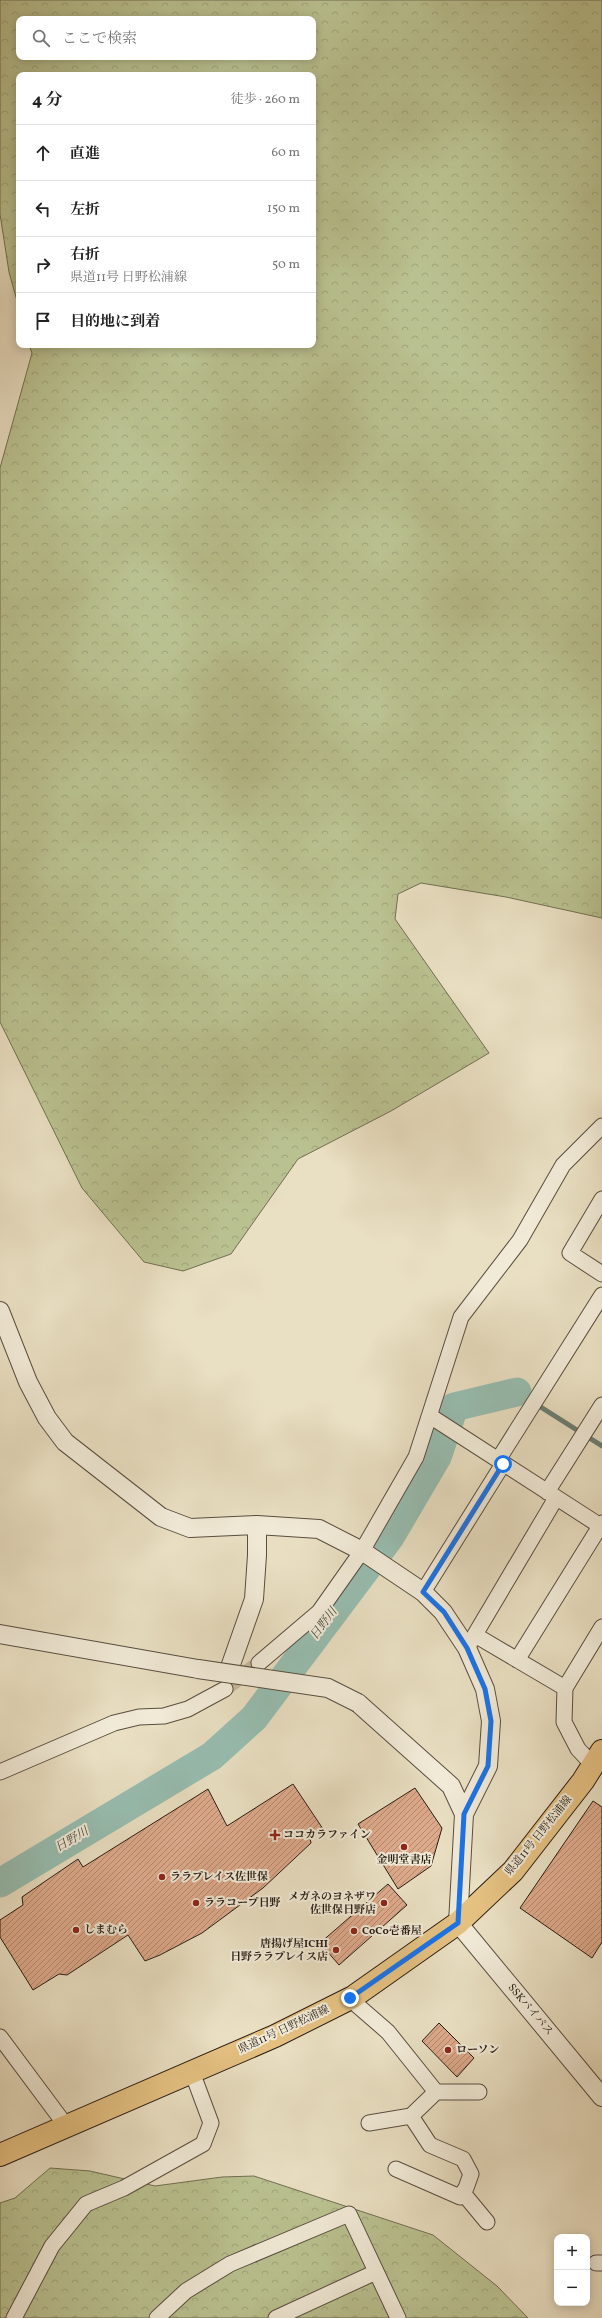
<!DOCTYPE html>
<html lang="ja">
<head>
<meta charset="utf-8">
<style>
	body { margin:0; font-family:Vollkorn,"Noto Serif JP",serif; background:#f2f2f2; color:#222 }
	.controls { position:absolute; right:12px; bottom:12px; display:grid; overflow:hidden; border-radius:8px; box-shadow:0 2px 10px #0003 }
	.controls button { width:36px; height:36px; display:grid; place-items:center; padding:0; border:0; border-bottom:1px solid #e0e0e0; background:#fff; color:#222; font:20px sans-serif }
	.stop { position:absolute; width:12px; height:12px; margin:-9px; border:3px solid #1a73e8; border-radius:50%; background:#fff }
	.stop.end { background:#1a73e8; border-color:#fff; box-shadow:0 1px 4px #0008 }
	.list { margin:0; padding:0; list-style:none }
	h2 { display:flex; justify-content:space-between; align-items:center; height:52px; margin:0; padding:0 16px; font-size:17px }
	h2 small { font-size:13px; font-weight:400; color:#767676 }
	.list li { display:grid; grid-template-columns:26px 1fr auto; gap:12px; align-items:center; box-sizing:border-box; height:56px; padding:0 16px; border-top:1px solid #e0e0e0 }
	.list b { display:block; font-size:15px; white-space:nowrap }
	.list p { margin:0; font-size:13px; white-space:nowrap; color:#767676 }
	.list em { font-size:13px; font-style:normal; color:#767676 }
	.icon { flex:none; width:22px; height:22px; fill:none; stroke:currentColor; stroke-width:2; stroke-linecap:round; stroke-linejoin:round }
	.map { position:relative; flex:none; width:602px; height:2318px; overflow:hidden }
	.search { position:absolute; background:#fff; box-shadow:0 2px 10px #0003; left:16px; top:16px; width:300px; height:44px; display:flex; align-items:center; gap:10px; box-sizing:border-box; padding:0 14px; border-radius:8px; color:#767676; font-size:15px }
	.panel { position:absolute; background:#fff; box-shadow:0 2px 10px #0003; left:16px; top:72px; width:300px; height:276px; border-radius:8px }
	.map>svg:first-child { display:block }
</style>
</head>
<body>
<div class="map">
<svg width="602" height="2318" viewBox="0 0 602 2318">
	<defs>
		<pattern id="forest-crowns" width="20" height="18" patternUnits="userSpaceOnUse"><rect width="20" height="18" fill="#bac190"/><path d="M2 6a3 3 0 1 1 6 0M12 15a3 3 0 1 1 6 0" fill="none" stroke="#a0a57b"/></pattern>
		<pattern id="building-hatch" width="6" height="6" patternUnits="userSpaceOnUse"><rect width="6" height="6" fill="#dda98b"/><path d="M-1 1l2-2M0 6l6-6M5 7l2-2" fill="none" stroke="#b38970"/></pattern>
	</defs>
	<rect width="100%" height="100%" fill="#e9dfc2"/>
	<filter id="stains"><feTurbulence type="fractalNoise" baseFrequency=".005" numOctaves="4"/><feColorMatrix values="0 0 0 0 .2 0 0 0 0 .09 0 0 0 0 .02 0 0 0 .5 -.17"/></filter>
	<radialGradient id="worn" r=".72"><stop offset=".6" stop-color="#630" stop-opacity="0"/><stop offset="1" stop-color="#630" stop-opacity=".3"/></radialGradient>
	<path fill="url(#forest-crowns)" stroke="#726f52" fill-rule="evenodd" d="M0,0H602V918L506,897L421,883L398,894L395,919L489,1053L391,1111L298,1159L231,1254L183,1271L144,1262L82,1188L0,1022V468L32,353L29,345H313V75H19V308L9,272L0,214ZM19,19H313V57H19Z
		M50,2168L90,2171L155,2186L222,2177L254,2176L433,2235L497,2286L528,2318H0V2203L15,2198Z"/>
	<g fill="none" stroke-linecap="round" stroke-linejoin="round">
		<path stroke="#6b7d72" stroke-width="5" d="M517,1392L602,1446"/>
		<path stroke="#97bdb0" stroke-width="29" d="M0,1883L212,1756L254,1718L390,1537L437,1457L454,1407L517,1392"/>
	</g>
	<path fill="url(#building-hatch)" stroke="#291d14" d="M293,1784L323,1829L310,1838L311,1843L263,1888L202,1933L160,1955L145,1961L128,1935L67,1975L59,1974L33,1990L0,1937V1920L23,1905L22,1897L78,1859L83,1867L208,1789L227,1826Z
		M415,1788L442,1828L431,1866L398,1889L358,1824Z
		M593,1801L602,1807V1942L592,1958L520,1908Z
		M388,1884L407,1905L339,1965L320,1943Z
		M439,2023L474,2058L457,2077L422,2041Z"/>
	<g fill="none" stroke-linecap="round" stroke-linejoin="round">
		<path stroke="#c3b89f" stroke-width="15" stroke-dasharray="15 8" stroke-linecap="butt" d="M225,1689L259,1663"/>
		<g stroke="#594e40" stroke-width="17">
			<path id="minor" d="M602,1199L570,1253L602,1274
				M430,1416L602,1527
				M498,1460L602,1295
				M547,1492L602,1405
				M423,1592L503,1464
				M475,1635L565,1688
				M467,1648L556,1498
				M517,1660L602,1523
				M259,1663L319,1612L362,1551L416,1457L461,1317L520,1240L563,1165L602,1126
				M593,1765L578,1749L564,1722L565,1688L602,1627
				M0,1772L114,1723L139,1717L164,1716L188,1709L225,1689
				M350,1999L388,2032L436,2092H479
				M0,2037L67,2127
				M369,2123L411,2116L436,2092
				M396,2169L460,2197L466,2188L471,2174L463,2159L430,2145L411,2116
				M463,2193L487,2222
				M596,2263H602
				M14,2318L52,2246L86,2204L124,2188L203,2144L211,2123L192,2072
				M157,2318L186,2291L230,2264L349,2214L398,2318
				M276,2318L376,2272"/>
		</g>
		<g stroke="#594e40" stroke-width="20">
			<path id="tertiary" d="M0,1311L28,1382L47,1418L65,1442L161,1517L190,1528L257,1525L319,1529L362,1551L423,1592L443,1612L467,1648L485,1689L491,1721L488,1766L464,1814L458,1923L602,2097
				M0,1634L198,1669
				M228,1673L254,1599L257,1555V1525
				M358,1703L451,1786L464,1814"/>
		</g>
		<g stroke="#291d14" stroke-width="24">
			<path id="primary" d="M0,2155L275,2036L353,1997L458,1923L513,1871L583,1781L602,1751"/>
		</g>
		<use href="#minor" stroke="#f1ead7" stroke-width="15"/>
		<use href="#tertiary" stroke="#f1ead7" stroke-width="18"/>
		<use href="#primary" stroke="#e4c081" stroke-width="22"/>
		<g stroke="#594e40" stroke-width="20" stroke-linecap="butt">
			<path id="tertiary-bridge" d="M198,1669L328,1688L358,1703"/>
		</g>
		<use href="#tertiary-bridge" stroke="#f1ead7" stroke-width="18"/>
	</g>
	<g fill="none" stroke-linecap="round" stroke-linejoin="round">
		<path stroke="#1a73e8" stroke-width="5" d="M350,1998L458,1923L464,1814L488,1766L491,1721L485,1689L467,1648L444,1612L423,1592L503,1464"/>
	</g>
	<g fill="#8f2418" stroke="#f1ead7" stroke-width="1.5">
		<path d="M273 1829h4v4h4v4h-4v4h-4v-4h-4v-4h4z"/>
		<circle cx="404" cy="1847" r="4"/>
		<circle cx="162" cy="1877" r="4"/>
		<circle cx="196" cy="1903" r="4"/>
		<circle cx="384" cy="1903" r="4"/>
		<circle cx="76" cy="1930" r="4"/>
		<circle cx="354" cy="1931" r="4"/>
		<circle cx="336" cy="1950" r="4"/>
		<circle cx="448" cy="2050" r="4"/>
	</g>
	<g text-anchor="middle" dominant-baseline="central" stroke-width="4" stroke-linejoin="round" paint-order="stroke">
		<g font-size="11" font-weight="bold" fill="#291d14" stroke="#f1ead7" text-anchor="start">
			<text x="283" y="1835">ココカラファイン</text>
			<text x="404" y="1860" text-anchor="middle">金明堂書店</text>
			<text x="170" y="1877">ララプレイス佐世保</text>
			<text x="376" y="1897" text-anchor="end">メガネのヨネザワ<tspan x="376" dy="13">佐世保日野店</tspan></text>
			<text x="204" y="1903">ララコープ日野</text>
			<text x="84" y="1930">しまむら</text>
			<text x="362" y="1931">CoCo壱番屋</text>
			<text x="328" y="1944" text-anchor="end">唐揚げ屋ICHI<tspan x="328" dy="13">日野ララプレイス店</tspan></text>
			<text x="456" y="2050">ローソン</text>
		</g>
		<g font-size="11" fill="#291d14" stroke="#f1ead7">
			<text transform="translate(539 1836) rotate(-51)">県道11号 日野松浦線</text>
			<text transform="translate(530 2010) rotate(50)">SSKバイパス</text>
			<text transform="translate(284 2030) rotate(-25)">県道11号 日野松浦線</text>
		</g>
		<g font-size="12" font-style="italic" fill="#4a4d43" stroke="#f1ead7">
			<text transform="translate(324 1624) rotate(-53)">日野川</text>
			<text transform="translate(72 1840) rotate(-31)">日野川</text>
		</g>
	</g>
	<rect width="100%" height="100%" filter="url(#stains)"/>
	<rect width="100%" height="100%" fill="url(#worn)"/>
</svg>
<div class="controls">
<button>+</button>
<button>−</button>
</div>
<div class="stop" style="left:503px;top:1464px"></div>
<div class="stop end" style="left:350px;top:1998px"></div>
<div class="search"><svg class="icon" aria-label="search" viewBox="0 0 24 24"><circle cx="10" cy="10" r="6"/><path d="M15 15l6 6"/></svg>ここで検索</div>
<section class="panel">
<h2>4 分<small>徒歩 · 260 m</small></h2>
<ul class="list">
<li><svg class="icon" aria-label="ahead" viewBox="0 0 24 24"><path d="M12 20V5M6 11l6-6 6 6"/></svg><div><b>直進</b></div><em>60 m</em></li>
<li><svg class="icon" aria-label="left" viewBox="0 0 24 24"><path d="M17 20v-9H6M10 6l-5 5 5 5"/></svg><div><b>左折</b></div><em>150 m</em></li>
<li><svg class="icon" aria-label="right" viewBox="0 0 24 24"><path d="M7 20v-9h11M14 6l5 5-5 5"/></svg><div><b>右折</b><p>県道11号 日野松浦線</p></div><em>50 m</em></li>
<li><svg class="icon" aria-label="arrive" viewBox="0 0 24 24"><path d="M6 21V4h12l-3 4 3 4H6"/></svg><div><b>目的地に到着</b></div></li>
</ul>
</section>
</div>
</body>
</html>
